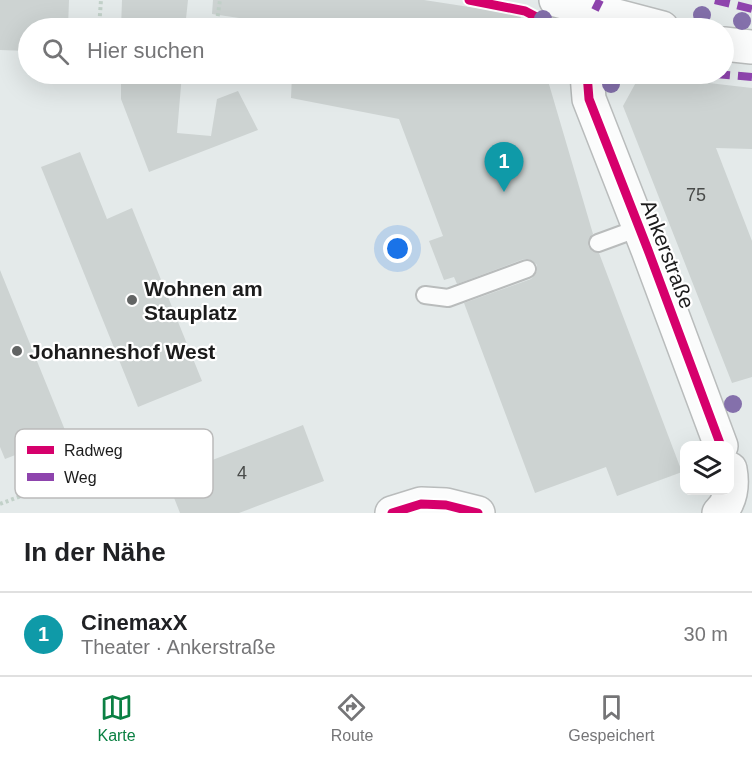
<!DOCTYPE html>
<html lang="de">
<head>
<meta charset="utf-8">
<style>
	body { margin:0; font-family:Helvetica,sans-serif; background:#f2f2f2; color:#202124 }
	.controls { position:absolute; right:18px; bottom:18px; display:grid; overflow:hidden; border-radius:12px; box-shadow:0 6px 24px #0002 }
	.controls button { width:54px; height:54px; display:grid; place-items:center; padding:0; border:0; border-bottom:2px solid #e0e0e0; background:#fff; color:#202124; font:30px sans-serif }
	.you { position:absolute; left:398px; top:249px; width:21px; height:21px; margin:-15px; border:4px solid #fff; border-radius:50%; background:#1a73e8; box-shadow:0 0 0 9px #1a73e833 }
	.badge { display:grid; place-items:center; width:39px; height:39px; border-radius:50%; background:#0b8043; color:#fff; font-size:20px; font-weight:700 }
	.pin { position:absolute; translate:-50% -50px; filter:drop-shadow(0 2px 3px #0008) }
	.pin::after { content:''; position:absolute; top:32px; width:21px; height:18px; background:inherit; clip-path:polygon(0 0,100% 0,50% 100%) }
	.list { margin:0; padding:0; list-style:none }
	h2 { display:flex; justify-content:space-between; align-items:center; height:78px; margin:0; padding:0 24px; font-size:26px }
	h2 small { font-size:20px; font-weight:400; color:#757577 }
	.list li { display:grid; grid-template-columns:39px 1fr auto; gap:18px; align-items:center; box-sizing:border-box; height:84px; padding:0 24px; border-top:2px solid #e0e0e0 }
	.list b { display:block; font-size:22px; white-space:nowrap }
	.list p { margin:0; font-size:20px; white-space:nowrap; color:#757577 }
	.list em { font-size:20px; font-style:normal; color:#757577 }
	.icon { flex:none; width:33px; height:33px; fill:none; stroke:currentColor; stroke-width:2; stroke-linecap:round; stroke-linejoin:round }
	.map { position:relative; flex:none; width:752px; height:513px; overflow:hidden }
	.search { position:absolute; background:#fff; box-shadow:0 6px 24px #0002; left:18px; right:18px; top:18px; height:66px; display:flex; align-items:center; gap:15px; box-sizing:border-box; padding:0 21px; border-radius:33px; color:#757577; font-size:22px }
	.sheet { height:162px; background:#fff }
	nav { display:flex; justify-content:space-around; align-items:center; box-sizing:border-box; height:84px; border-top:2px solid #e0e0e0; background:#fff; font-size:16px; color:#757577 }
	nav a { display:grid; justify-items:center; gap:3px }
	nav .on { color:#0b8043 }
	.map>svg:first-child { display:block }
</style>
</head>
<body>
<div class="map">
<svg width="752" height="513" viewBox="0 0 752 513">
	<rect width="100%" height="100%" fill="#e4eaea"/>
	<path fill="#cdd3d2" d="M0,0H69L68,28H28V51L0,50Z
		M122,0H188L185,28H121Z
		M213,0H424L521,15L520,28H294V26L212,14Z
		M121,74H182L177,133L211,136L217,99L238,91L258,130L149,172L121,99Z
		M292,74H546L593,234L588,241V246L592,251L599,253L682,472L617,496L606,467L535,493L464,303L531,279L537,271V265L529,259H524L457,284L454,277L444,280L429,241L443,236L399,119L291,98Z
		M640,75L752,88V149L716,148L752,241V377L732,383L623,106Z
		M80,152L107,219L132,208L202,381L138,407L41,167Z
		M0,270L67,435L5,459L0,447Z
		M303,425L324,481L239,513H180L160,462L196,448L202,464Z"/>
	<g fill="none" stroke-linecap="round" stroke-linejoin="round">
		<g stroke="#b9bcbc" stroke-width="20">
			<path id="service" d="M598,243L639,228
				M425,295L448,298L527,269"/>
		</g>
		<g stroke="#b9bcbc" stroke-width="36">
			<path id="minor" d="M556,0L662,28
				M724,44L752,47
				M587,74L589,99L648,250L721,446
				M392,513L421,504L446,505L478,513
				M719,513C731,502 733,485 730,469"/>
		</g>
		<path stroke="#c2d1c9" stroke-width="4" stroke-dasharray="3 3" stroke-linecap="butt" d="M99,28L101,0
			M216,28L220,0
			M96,74L95,80L121,81
			M0,504L110,462"/>
		<use href="#service" stroke="#fbfcfc" stroke-width="16"/>
		<use href="#minor" stroke="#fbfcfc" stroke-width="33"/>
		<path stroke="#8e44ad" stroke-width="8" stroke-dasharray="15 8" stroke-linecap="butt" d="M715,0L752,9
			M595,10L600,0
			M715,74L752,77"/>
		<g stroke="#fff" stroke-width="13">
			<path id="cycleway" d="M469,0L525,11L557,28
				M587,74L589,99L648,250L721,446
				M392,513L421,504L446,505L478,513"/>
		</g>
		<use href="#cycleway" stroke="#d6006c" stroke-width="9"/>
	</g>
	<g fill="#8470ab">
		<circle cx="702" cy="15" r="9"/>
		<circle cx="543" cy="19" r="9"/>
		<circle cx="742" cy="21" r="9"/>
		<circle cx="611" cy="84" r="9"/>
		<circle cx="733" cy="404" r="9"/>
	</g>
	<g fill="#626464" stroke="#fff" stroke-width="2">
		<circle cx="132" cy="300" r="6"/>
		<circle cx="17" cy="351" r="6"/>
	</g>
	<g text-anchor="middle" dominant-baseline="central" stroke-width="4.5" stroke-linejoin="round" paint-order="stroke">
		<g font-size="18" fill="#494b4a">
			<text x="696" y="195">75</text>
			<text x="242" y="473">4</text>
		</g>
		<g font-size="21" fill="#1c1c1c" stroke="#fff">
			<text transform="translate(668 254) rotate(69)">Ankerstraße</text>
		</g>
		<g font-size="21" font-weight="bold" fill="#1c1c1c" stroke="#fff" text-anchor="start">
			<text x="144" y="288">Wohnen am<tspan x="144" dy="24">Stauplatz</tspan></text>
			<text x="29" y="351">Johanneshof West</text>
		</g>
	</g>
	<rect x="15" y="429" width="198" height="69" rx="9" fill="#fff" stroke="#bbb" stroke-width="1.5"/>
	<rect x="27" y="446" width="27" height="8" fill="#d6006c"/>
	<rect x="27" y="473" width="27" height="8" fill="#8e44ad"/>
	<g font-size="16" fill="#1c1c1c">
		<text x="64" y="456">Radweg</text>
		<text x="64" y="483">Weg</text>
	</g>
</svg>
<div class="controls">
<button><svg class="icon" aria-label="layers" viewBox="0 0 24 24"><path d="M12 4l9 5-9 5-9-5zM3 14l9 5 9-5"/></svg></button>
</div>
<div class="you"></div>
<div class="pin badge" style="left:504px;top:192px;background:#0f9aa8">1</div>
<div class="search"><svg class="icon" aria-label="search" viewBox="0 0 24 24"><circle cx="10" cy="10" r="6"/><path d="M15 15l6 6"/></svg>Hier suchen</div>
</div>
<section class="sheet">
<h2>In der Nähe<small></small></h2>
<ul class="list">
<li><span class="badge" style="background:#0f9aa8">1</span><div><b>CinemaxX</b><p>Theater · Ankerstraße</p></div><em>30 m</em></li>
</ul>
</section>
<nav>
<a class="on"><svg class="icon" aria-label="map" viewBox="0 0 24 24"><path d="M3 6l6-2 6 2 6-2v14l-6 2-6-2-6 2zM9 4v14M15 6v14"/></svg>Karte</a>
<a><svg class="icon" aria-label="directions" viewBox="0 0 24 24"><path d="M12 3l9 9-9 9-9-9zM9 14v-3h6M13 9l2 2-2 2"/></svg>Route</a>
<a><svg class="icon" aria-label="saved" viewBox="0 0 24 24"><path d="M7 4h10v16l-5-4-5 4z"/></svg>Gespeichert</a>
</nav>
</body>
</html>
